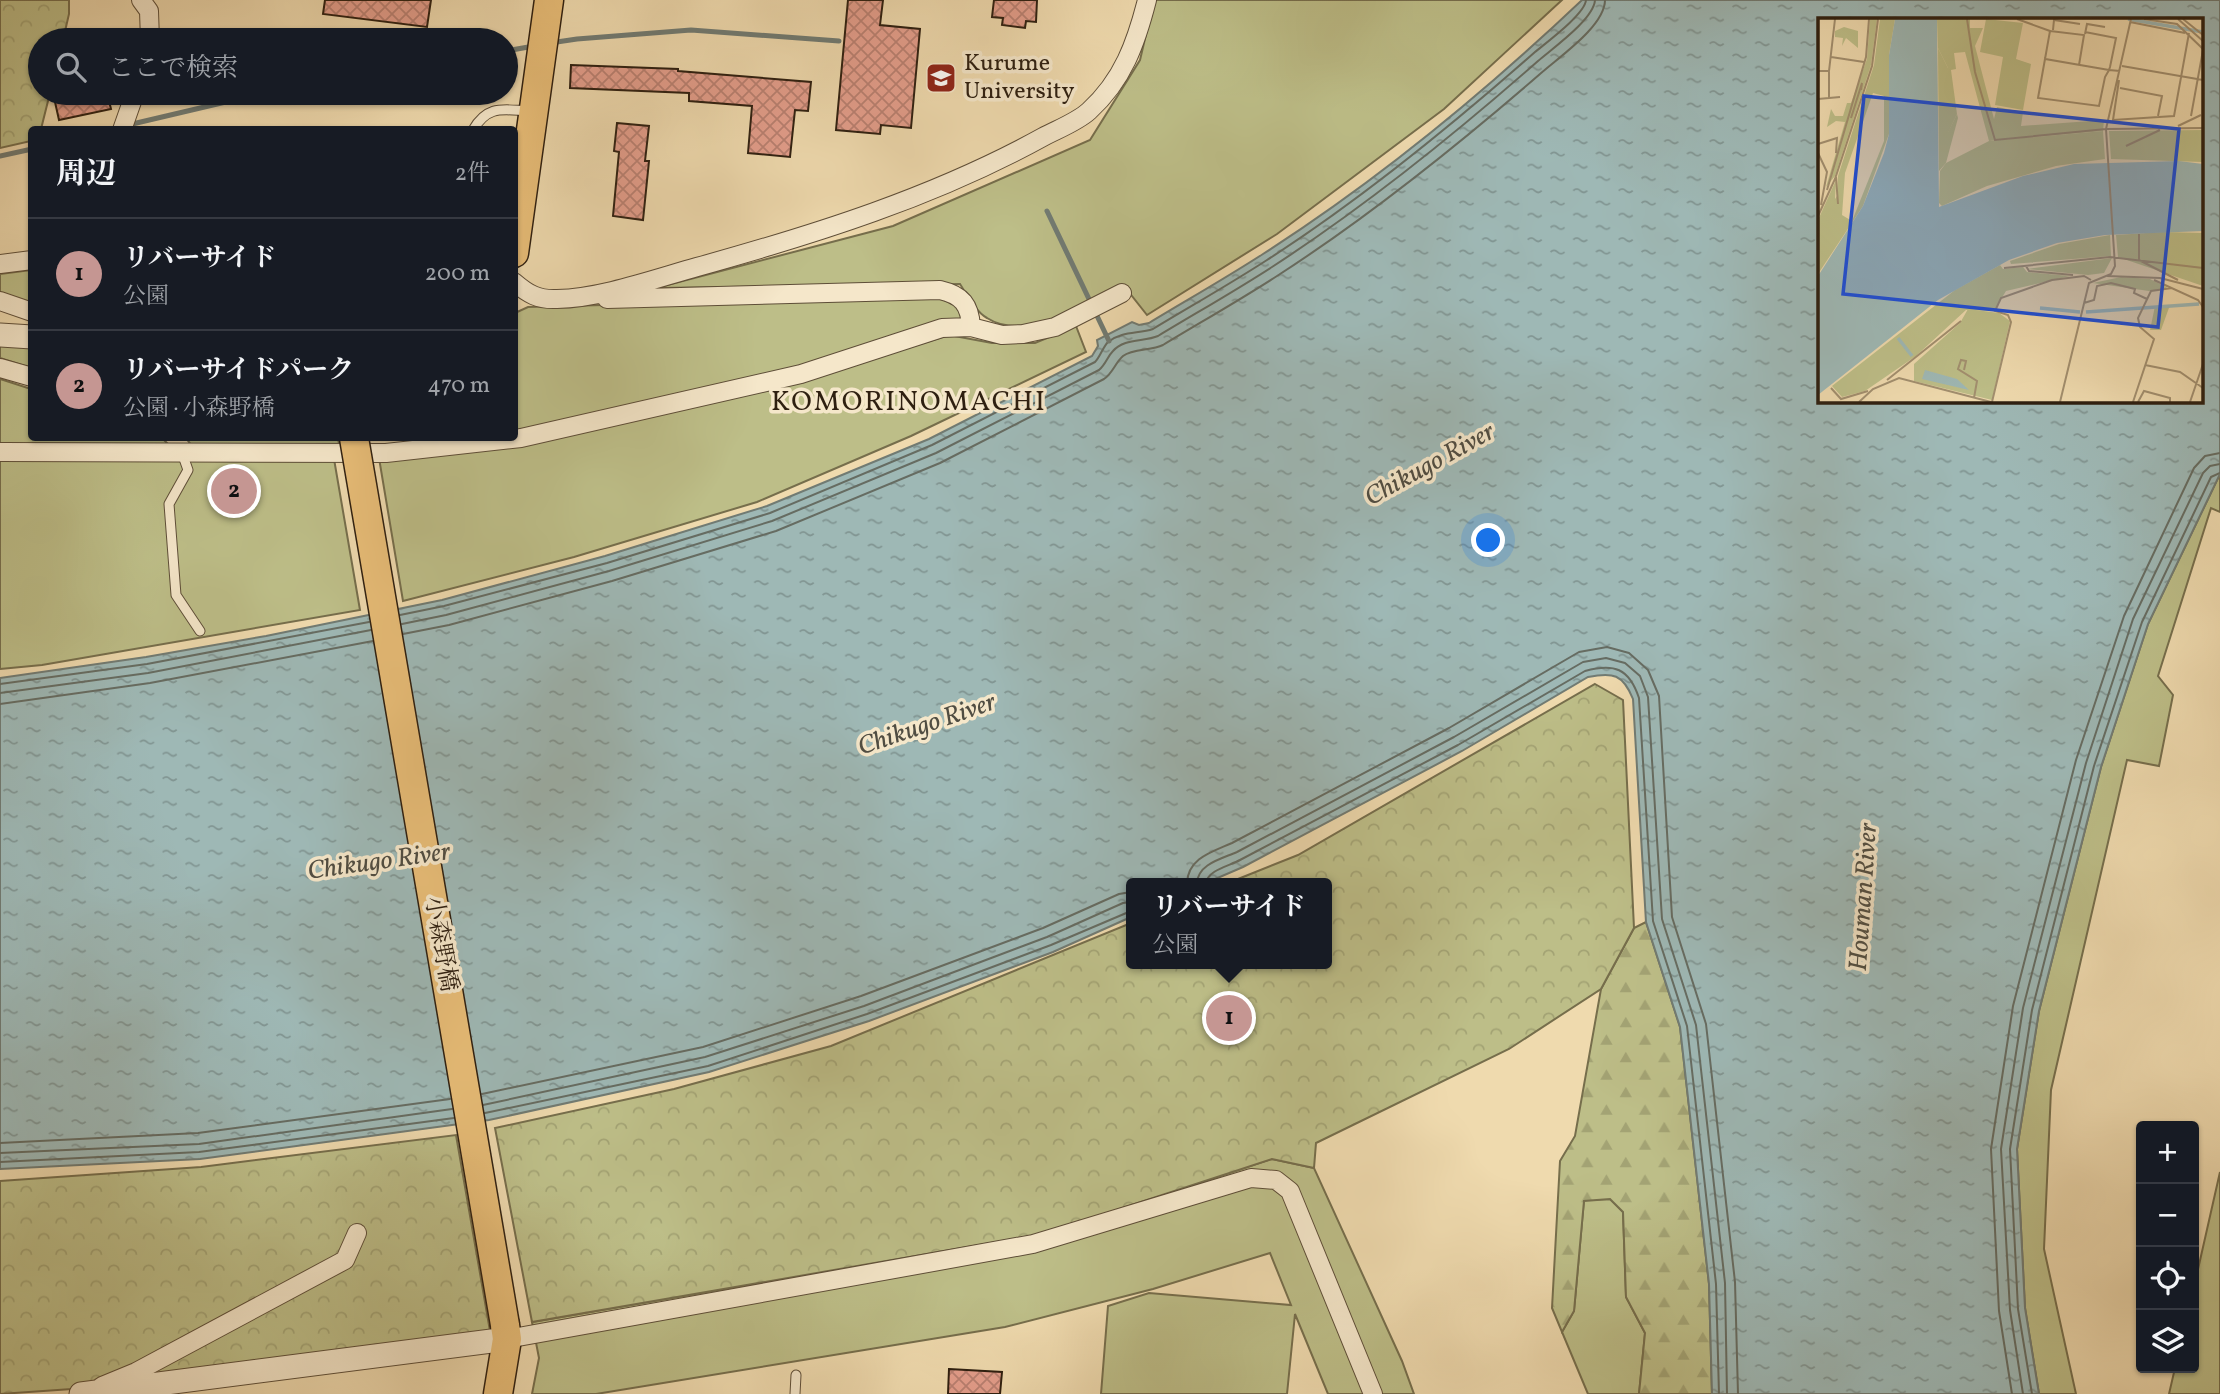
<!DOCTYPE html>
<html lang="ja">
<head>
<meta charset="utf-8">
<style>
	body { margin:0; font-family:Vollkorn,"Noto Serif JP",serif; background:#20242c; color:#f1f3f6 }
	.controls { position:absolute; right:21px; bottom:21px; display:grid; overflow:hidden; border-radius:7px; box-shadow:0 2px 5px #0004 }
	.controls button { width:63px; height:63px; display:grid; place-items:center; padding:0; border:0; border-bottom:2px solid #363941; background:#171b24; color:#f1f3f6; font:35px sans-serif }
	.you { position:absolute; left:1489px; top:541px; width:24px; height:24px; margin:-18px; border:5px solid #fff; border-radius:50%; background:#1a73e8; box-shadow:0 0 0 10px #1a73e833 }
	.badge { display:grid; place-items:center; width:46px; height:46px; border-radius:50%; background:#c59692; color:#111; font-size:23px; font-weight:700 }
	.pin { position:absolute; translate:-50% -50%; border:4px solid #fff; box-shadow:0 2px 7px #0006 }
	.popup { position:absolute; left:1126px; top:878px; width:206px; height:91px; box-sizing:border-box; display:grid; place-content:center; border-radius:7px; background:#171b24; filter:drop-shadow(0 2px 5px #0005); font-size:23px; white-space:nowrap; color:#9ea1a6 }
	.popup b { font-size:26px; color:#f1f3f6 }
	.popup::after { content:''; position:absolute; left:50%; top:100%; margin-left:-14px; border:14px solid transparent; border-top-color:#171b24 }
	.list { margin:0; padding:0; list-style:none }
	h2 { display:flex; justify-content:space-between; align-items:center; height:91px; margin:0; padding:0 28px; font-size:30px }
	h2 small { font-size:23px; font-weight:400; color:#9ea1a6 }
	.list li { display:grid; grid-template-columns:46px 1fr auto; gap:21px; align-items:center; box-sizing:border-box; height:112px; padding:0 28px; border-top:2px solid #363941 }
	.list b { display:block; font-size:26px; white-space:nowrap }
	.list p { margin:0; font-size:23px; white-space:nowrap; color:#9ea1a6 }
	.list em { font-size:23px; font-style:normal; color:#9ea1a6 }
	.icon { flex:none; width:38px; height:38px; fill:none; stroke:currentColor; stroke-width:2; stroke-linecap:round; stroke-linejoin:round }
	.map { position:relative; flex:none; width:2220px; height:1394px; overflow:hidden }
	.search { position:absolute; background:#171b24; box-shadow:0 2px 5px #0004; left:28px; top:28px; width:490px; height:77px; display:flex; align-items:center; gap:18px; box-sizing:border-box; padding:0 24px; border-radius:38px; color:#9ea1a6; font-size:26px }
	.panel { position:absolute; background:#171b24; box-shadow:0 2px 5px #0004; left:28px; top:126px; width:490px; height:315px; border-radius:7px }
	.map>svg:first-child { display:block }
</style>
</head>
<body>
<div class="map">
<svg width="2220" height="1394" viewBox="0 0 2220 1394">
	<defs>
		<pattern id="forest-firs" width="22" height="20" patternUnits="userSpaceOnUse" patternTransform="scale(1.75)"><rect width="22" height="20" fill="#bdbe88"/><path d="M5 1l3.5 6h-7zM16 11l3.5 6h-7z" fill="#a3a374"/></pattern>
		<pattern id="park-crowns" width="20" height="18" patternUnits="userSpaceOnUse" patternTransform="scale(1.75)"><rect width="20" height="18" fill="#bdbe88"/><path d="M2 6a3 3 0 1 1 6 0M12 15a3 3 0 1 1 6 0" fill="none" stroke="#a3a374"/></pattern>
		<pattern id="water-ripples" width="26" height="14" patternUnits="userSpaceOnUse" patternTransform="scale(1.75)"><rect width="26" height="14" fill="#9eb8b5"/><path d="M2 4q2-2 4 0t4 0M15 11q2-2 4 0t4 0" fill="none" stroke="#819592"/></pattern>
		<pattern id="building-cross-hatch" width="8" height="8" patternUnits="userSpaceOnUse" patternTransform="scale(1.75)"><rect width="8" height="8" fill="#e49e8c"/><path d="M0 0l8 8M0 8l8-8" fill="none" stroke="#b98071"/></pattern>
	</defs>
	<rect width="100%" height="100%" fill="#efdaae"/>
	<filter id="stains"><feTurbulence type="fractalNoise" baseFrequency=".00286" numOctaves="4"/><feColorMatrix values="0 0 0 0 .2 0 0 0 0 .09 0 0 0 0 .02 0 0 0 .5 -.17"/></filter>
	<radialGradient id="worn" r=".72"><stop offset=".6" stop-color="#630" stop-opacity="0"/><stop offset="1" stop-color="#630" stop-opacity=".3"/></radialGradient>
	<path fill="#bdbe88" stroke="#766e4c" stroke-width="2" d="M1154,0H1562L1444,109L1277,234L1147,315L1124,286C1087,303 1026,343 987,318C976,312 967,295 960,284L656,288L893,226L1090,140L1140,60Z
		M31,270V304L0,292V274Z
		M936,296L957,306L963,321L796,368L515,432V313L528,307Z
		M1076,326L1086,352L911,436L757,502L574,557L403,601L379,458L805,380L949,335L992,343H1035Z
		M0,344L31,346V368L0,358Z
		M0,379L31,389L32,438H162L169,445L334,459L360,610L42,665L0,669Z
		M186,438H338L339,444L192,446Z
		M2220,474V512L2211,508L2158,676L2173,695L2159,766L2127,760L2051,1090L2044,1249L2076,1394H2039L2025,1308L2017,1149L2039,1011L2101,767L2148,624Z
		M1272,1159L1314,1168L1402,1361L1414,1394H1328L1295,1314L1287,1394H1101L1108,1306L1149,1293L1291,1305L1270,1253L1153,1289L1005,1327L596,1394H532L539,1358L532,1322L1043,1234Z
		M2220,1172V1394H2169L2175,1368H2194V1287Z
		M1610,1199L1623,1212L1626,1297L1645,1333L1639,1394H1588L1562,1332L1574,1311L1584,1200Z"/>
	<path fill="url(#forest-firs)" stroke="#766e4c" stroke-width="2" d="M1646,922L1680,1027L1709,1284L1712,1394H1639L1645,1333L1626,1297L1623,1212L1610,1199L1584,1201L1574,1311L1562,1332L1552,1308L1560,1161L1575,1136L1601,989L1634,928Z"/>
	<path fill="url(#park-crowns)" stroke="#766e4c" stroke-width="2" d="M0,0H69V14L63,40H40V93H50L41,129L32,130L31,141L0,148Z
		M1595,684L1623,700L1634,928L1601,989L1509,1049L1316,1143L1314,1168L1272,1159L1043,1234L532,1322L495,1128L674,1089L831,1046L1131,923V964H1327V883H1228L1298,855Z
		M456,1135L490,1331L72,1389L0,1394V1181L201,1167Z"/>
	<path fill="url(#water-ripples)" stroke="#717b73" stroke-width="2" fill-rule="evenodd" d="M1582,0H2220V474L2148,624L2101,767L2039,1011L2017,1149L2025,1308L2039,1394H1712L1709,1284L1680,1027L1646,922L1633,699C1623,674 1613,672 1588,677L1462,751L1243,867L1206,883H1131V917L1053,952L869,1021L709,1072L489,1120L200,1159L0,1169V678L146,657L266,636L442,600L605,556L767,506L929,439L1092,356L1098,346L1097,340L1132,322L1139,325L1149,323C1187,300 1226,278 1263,254C1377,181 1484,93 1582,0ZM1819,19H2201V401H1819Z"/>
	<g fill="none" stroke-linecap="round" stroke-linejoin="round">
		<path stroke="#666c62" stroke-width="2" d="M400,615L444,606L607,563L770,513L932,445L1095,362C1100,357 1103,347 1108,342C1122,331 1138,334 1153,329C1191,306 1230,284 1267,260C1362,199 1450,127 1535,52C1547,42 1585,14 1586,0
			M402,624L446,615L609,571L772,521L936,453L1099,370C1106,364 1107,357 1113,351C1124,338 1144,342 1158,336C1196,313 1235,291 1272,267C1366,206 1454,135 1538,61C1553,48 1594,19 1595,0
			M403,634L449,625L612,581L776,531L940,463L1104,379C1113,373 1115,363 1123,356C1133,348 1151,351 1163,345C1201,322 1240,300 1277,276C1370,216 1457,146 1540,74C1559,57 1605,26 1605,0
			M0,684L147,664L369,622
			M0,693L148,673L371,630
			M0,704L150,683L373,641
			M1187,883C1188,858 1212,852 1232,843L1449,728L1579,652L1607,647L1629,653L1648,670L1659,696L1672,917L1706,1024L1735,1282L1738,1394
			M1197,883C1198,864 1221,859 1237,852L1454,737L1583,662L1606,658L1625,663L1640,676L1648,697L1662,919L1696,1025L1725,1283L1727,1394
			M1206,883C1208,870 1229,866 1240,860L1458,745L1585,671C1614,663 1629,668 1639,698L1653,921L1687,1026L1716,1284L1719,1394
			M482,1094L703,1047L861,996L1043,928L1119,894L1131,892
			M483,1105L705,1057L864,1006L1047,937L1123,903L1131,902
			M485,1113L708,1066L867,1014L1051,945L1131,911
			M0,1143L198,1133L450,1099
			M0,1153L199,1144L452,1109
			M0,1162L199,1152L454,1118
			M2012,1394L1999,1311L1991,1149L2013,1006L2076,760L2124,616L2194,468L2205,456L2220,453
			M2023,1394L2010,1310L2001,1149L2023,1008L2086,763L2133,619L2203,473L2210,466L2220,464
			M2032,1394L2018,1309L2010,1149L2032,1010L2094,766L2142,622L2211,477L2220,473"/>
		<path stroke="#717b73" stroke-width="5" d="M550,43L577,39L691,30L839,41
			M506,51L534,46
			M128,125L264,93
			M0,156L32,149
			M1047,211L1109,341"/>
	</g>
	<path fill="url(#building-cross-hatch)" stroke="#2e1f10" stroke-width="2" d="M325,0H431L427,27L323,14Z
		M848,0H883L880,25L920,29L911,128L881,125L880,134L836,130Z
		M994,0H1037L1036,22L1026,21L1025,28L1002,25L1003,18L992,17Z
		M571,65L678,69V71L811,82L808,111L795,110L790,157L748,153L752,106L689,101V93L570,88Z
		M53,93H107L111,109L59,120Z
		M617,123L649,126L645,161H649L643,220L613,216L619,152L614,151Z
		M949,1369L1002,1372L1000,1394H948Z"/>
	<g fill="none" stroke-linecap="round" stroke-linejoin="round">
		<g stroke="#5e4e38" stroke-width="11">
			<path id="service" d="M473,130C488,104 504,110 529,111
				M182,453L188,470L169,504L176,595L200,631
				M795,1394L796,1375"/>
		</g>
		<g stroke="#5e4e38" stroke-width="20">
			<path id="minor" d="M141,0L149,11L150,40
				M122,130L135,93
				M0,264L32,260
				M514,282C528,294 538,300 557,299C601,298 654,279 697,267C816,234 934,197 1043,137C1058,129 1077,122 1089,111C1123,80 1136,43 1147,0
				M607,299L940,290C962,295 970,305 971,327
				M0,301L32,312
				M0,368L32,377
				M0,452L386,453L521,438L801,374L942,328L971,327L1002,335L1023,334L1055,327L1122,293
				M507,1339L1033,1244L1251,1178L1276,1180L1290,1191L1373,1394
				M102,1386L136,1372L345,1260L357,1233"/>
		</g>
		<g stroke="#5e4e38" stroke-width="25">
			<path id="tertiary" d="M0,335L32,337
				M81,1394L507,1339"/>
		</g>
		<g stroke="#2e1f10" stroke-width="31">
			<path id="primary" d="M514,253L549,0
				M498,1394L507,1339L505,1325"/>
		</g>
		<use href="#service" stroke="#f5e7ca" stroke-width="9"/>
		<use href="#minor" stroke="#f5e7ca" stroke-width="18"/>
		<use href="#tertiary" stroke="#f5e7ca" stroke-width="23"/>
		<use href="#primary" stroke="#e8bd77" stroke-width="28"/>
		<g stroke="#2e1f10" stroke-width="31" stroke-linecap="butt">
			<path id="primary-bridge" d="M354,438L505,1325"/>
		</g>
		<use href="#primary-bridge" stroke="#e8bd77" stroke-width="28"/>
	</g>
	<defs>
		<g id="university-square" transform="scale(1.575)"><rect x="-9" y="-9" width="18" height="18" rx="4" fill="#8f2418" stroke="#f5e7ca"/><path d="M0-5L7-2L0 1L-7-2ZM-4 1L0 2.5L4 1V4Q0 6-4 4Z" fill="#fff"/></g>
	</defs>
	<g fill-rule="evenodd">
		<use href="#university-square" x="941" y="78"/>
	</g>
	<g text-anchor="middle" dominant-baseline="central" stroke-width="7" stroke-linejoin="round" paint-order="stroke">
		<g font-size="24" fill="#2e1f10" stroke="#f5e7ca" text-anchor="start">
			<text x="964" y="64">Kurume<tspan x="964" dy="28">University</tspan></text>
		</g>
		<g font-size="24" fill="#2e1f10" stroke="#f5e7ca">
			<text transform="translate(440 944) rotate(80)">小森野橋</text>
		</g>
		<g font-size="26" font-style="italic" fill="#504d42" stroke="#f5e7ca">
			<text transform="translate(1430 465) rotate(-29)">Chikugo River</text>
			<text transform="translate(927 725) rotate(-19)">Chikugo River</text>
			<text transform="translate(379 862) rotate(-8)">Chikugo River</text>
			<text transform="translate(1864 897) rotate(-86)">Houman River</text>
		</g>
		<g font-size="28" letter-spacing="2" fill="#2e1f10" stroke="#f5e7ca">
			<text x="909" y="402">KOMORINOMACHI</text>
		</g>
	</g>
	<g transform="translate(1818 18)">
		<rect width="385" height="385" fill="#efdaae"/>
		<path d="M52,1H59L53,47L17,158L8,169L27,104L18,103L9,109L13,91L17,98H25L29,85H33L49,41ZM62,1H77L71,37V116L45,188L0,256V202L18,162L17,181L19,178L20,158L56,47ZM55,75L66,78V123L34,203L24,197L27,155ZM119,1H152V10H165L157,28L176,101L179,89L205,94L203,108L286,102L285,113L171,123L147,34L136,35L138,51L133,52L139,96L130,115V50L120,30ZM168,1L205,5L198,41L213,46L205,92L177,87L185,39L162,34ZM344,214L385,215V268L300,239L298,217ZM292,217L293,238L193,246L192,243L241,226ZM294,240L286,255L270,257L209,251ZM182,247L185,251L205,249L209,254L252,258L188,273L176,293L148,292L98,338L47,373L24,379L14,368L137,272ZM303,259L332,261L350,270L331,273L275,265Z" fill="#bdbe88" fill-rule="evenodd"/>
		<path d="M120,30L130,50V114L139,96L140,100L128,145L121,153Z" fill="#bdbe88"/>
		<path d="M385,112V144L293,141L291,113ZM285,113L287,141L238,148L169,168L124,188L121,185L122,153L128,145L171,123ZM352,287L343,312H332L337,288ZM150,291L181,295L192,303L174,382L96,363V346L142,305Z" fill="#bdbe88"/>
		<path d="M26,9L40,13V30L28,20L24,28L25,20L17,19V13Z" fill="#bdbe88"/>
		<path d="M77,1H119L121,189L205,158L256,146L361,143L385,146V213L287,217L239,225L191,242L120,282L0,377V258L45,188L66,135L71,116V37ZM107,352L139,361L151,372L104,361Z" fill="#9eb8b5"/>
		<path fill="none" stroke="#9eb8b5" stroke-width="3.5" d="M310,1L385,14M222,290L262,294M268,294L381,286M80,320L94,338"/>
		<path fill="none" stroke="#a28f6f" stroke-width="2" d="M149,1L157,54L177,122L288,111L385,110M199,1L232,13L227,41M326,1L359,6L385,31M360,1L385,23M365,1L385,17M312,4L367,15M235,12L236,2L262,6M232,13L266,17L261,47M267,14L298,20L292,49L291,52L287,59L281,88L220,80L227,41L291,52L302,53M267,16L269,6L287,9M13,39L46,44M304,48L385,62M0,53H11L17,1M11,54V80M301,62L295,102L356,98L371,15M302,70L344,78L340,98M0,81L22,79M373,98L385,32M33,100L44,65L43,72M360,108L383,97M0,126L19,120L18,135M308,128L342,112M0,135L9,154L3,187M18,159L20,186M9,172L48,39L51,1M0,198L17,161L54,48L60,1M321,242L360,262M321,242V216M208,248L211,253L255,257M186,250L292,239L385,250M289,258L342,260L385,271M336,262L380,282L385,289M266,285L276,282L279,268L293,265L317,271L316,275L329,281M327,347L362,354L385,370M146,352L148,343L143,342L140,351L159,363L156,380M69,362L143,303M13,370L23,381L50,373M41,384L55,371L81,360L173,384M174,384L193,304L190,297L177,293L183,280L234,262L266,258L273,262M242,384L271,265L293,256L297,248L288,111L313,1M315,384L336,321L322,309L320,300L333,273L354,270M320,384L326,373L352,380V384M372,384L385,346"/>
		<path fill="#1d4ed8" fill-opacity="0.15" stroke="#1d4ed8" stroke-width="3.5" d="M46,78L361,111L340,309L25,276Z"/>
		<rect width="385" height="385" fill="none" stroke="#2e1f10" stroke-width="3.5"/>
	</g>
	<rect width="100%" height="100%" filter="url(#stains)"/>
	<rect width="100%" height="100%" fill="url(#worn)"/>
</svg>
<div class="controls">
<button>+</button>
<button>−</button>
<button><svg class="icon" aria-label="locate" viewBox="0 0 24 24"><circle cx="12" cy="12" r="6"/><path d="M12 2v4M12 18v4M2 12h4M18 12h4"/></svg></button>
<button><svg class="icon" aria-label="layers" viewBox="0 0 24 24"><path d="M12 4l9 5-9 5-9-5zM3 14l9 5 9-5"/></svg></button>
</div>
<div class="you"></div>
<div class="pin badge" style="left:1229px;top:1018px">1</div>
<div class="popup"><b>リバーサイド</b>公園</div>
<div class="pin badge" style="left:234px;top:491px">2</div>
<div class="search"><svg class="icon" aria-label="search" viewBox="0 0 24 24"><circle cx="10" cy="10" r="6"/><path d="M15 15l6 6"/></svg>ここで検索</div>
<section class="panel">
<h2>周辺<small>2件</small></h2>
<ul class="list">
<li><span class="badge">1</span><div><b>リバーサイド</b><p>公園</p></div><em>200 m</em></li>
<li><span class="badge">2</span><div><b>リバーサイドパーク</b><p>公園 · 小森野橋</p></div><em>470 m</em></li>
</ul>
</section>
</div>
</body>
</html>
